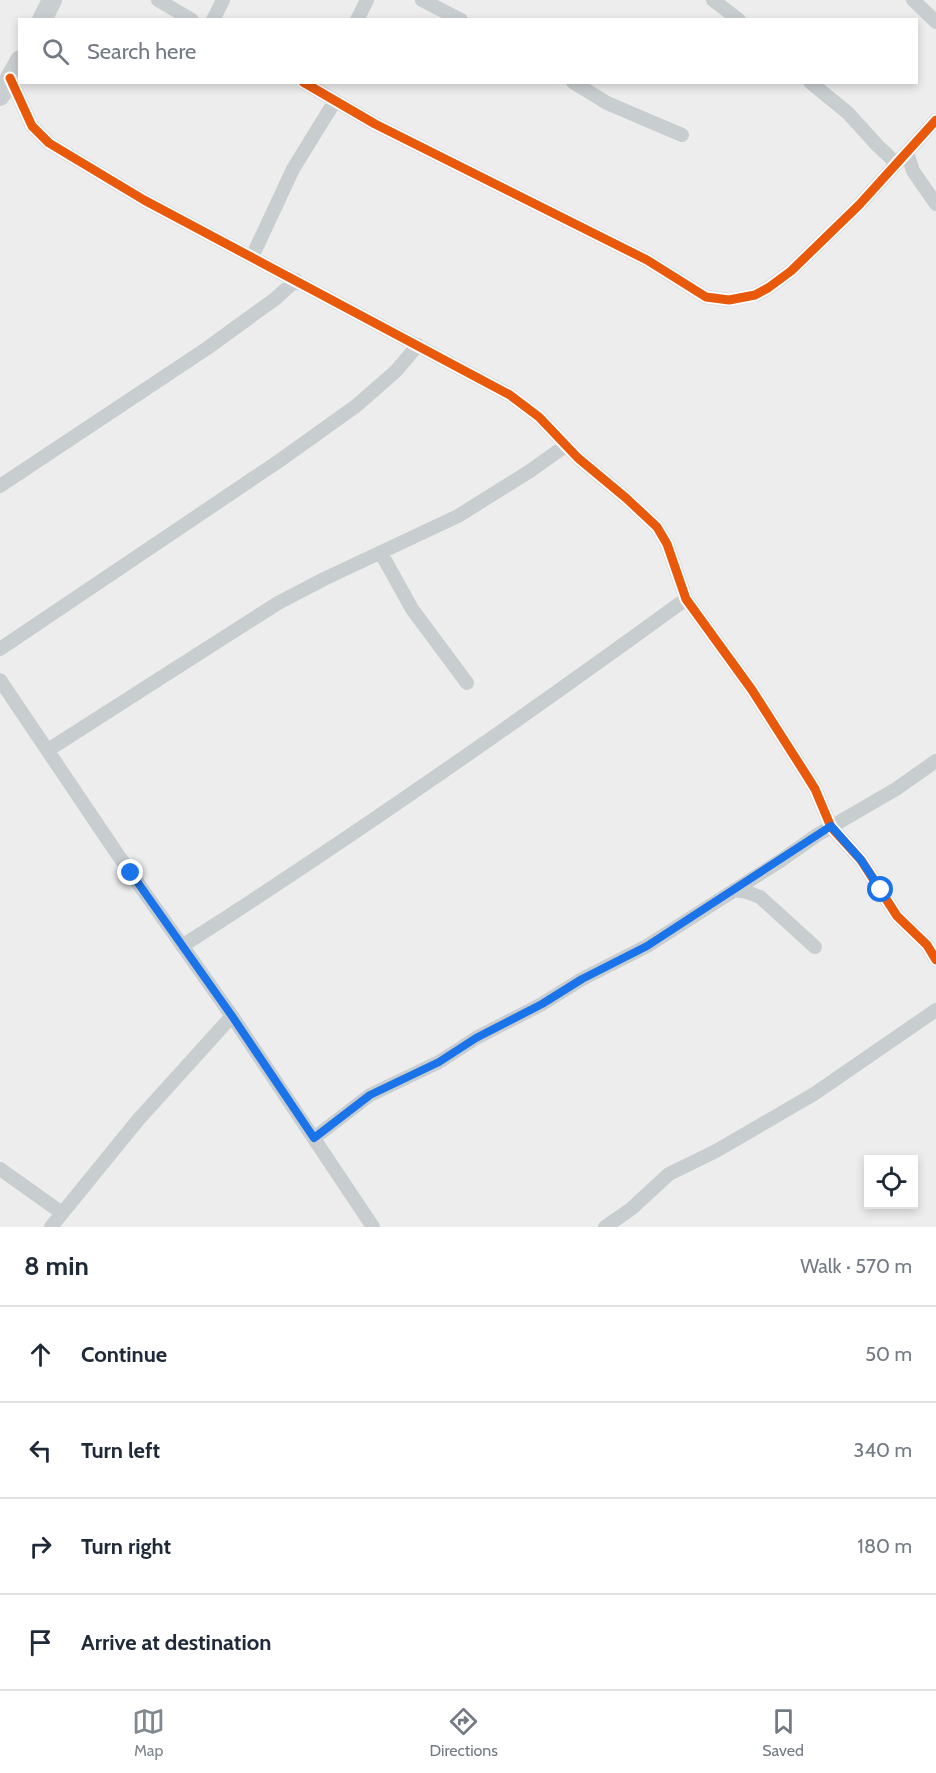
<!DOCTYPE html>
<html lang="en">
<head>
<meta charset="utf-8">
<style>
	body { margin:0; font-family:Cabin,sans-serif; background:#f6f6f7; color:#1f2937 }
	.controls { position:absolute; right:18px; bottom:18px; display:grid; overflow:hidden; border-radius:0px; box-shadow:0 3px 9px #0003 }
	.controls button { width:54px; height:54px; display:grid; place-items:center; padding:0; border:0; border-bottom:2px solid #e0e1e3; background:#fff; color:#1f2937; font:30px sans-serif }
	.stop { position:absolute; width:18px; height:18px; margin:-14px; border:4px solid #1a73e8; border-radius:50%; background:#fff }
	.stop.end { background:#1a73e8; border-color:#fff; box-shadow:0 2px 6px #0008 }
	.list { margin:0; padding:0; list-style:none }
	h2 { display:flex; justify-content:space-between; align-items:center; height:78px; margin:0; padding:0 24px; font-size:26px }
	h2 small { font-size:20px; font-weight:400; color:#747a83 }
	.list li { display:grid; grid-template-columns:39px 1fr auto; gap:18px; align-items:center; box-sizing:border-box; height:96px; padding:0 24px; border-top:2px solid #e0e1e3 }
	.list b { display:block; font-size:22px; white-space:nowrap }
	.list em { font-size:20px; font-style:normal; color:#747a83 }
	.icon { flex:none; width:33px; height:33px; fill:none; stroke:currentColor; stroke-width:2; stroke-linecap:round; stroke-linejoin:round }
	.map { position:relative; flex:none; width:936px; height:1227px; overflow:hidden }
	.search { position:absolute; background:#fff; box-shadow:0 3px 9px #0003; left:18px; right:18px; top:18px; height:66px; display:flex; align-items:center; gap:15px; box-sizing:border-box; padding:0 21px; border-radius:0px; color:#747a83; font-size:22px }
	.sheet { height:462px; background:#fff }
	nav { display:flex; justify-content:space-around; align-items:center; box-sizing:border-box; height:84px; border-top:2px solid #e0e1e3; background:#fff; font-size:16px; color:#747a83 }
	nav a { display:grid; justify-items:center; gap:3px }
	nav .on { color:#7e888e }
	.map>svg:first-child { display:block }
</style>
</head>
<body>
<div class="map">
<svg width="936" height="1227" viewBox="0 0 936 1227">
	<rect width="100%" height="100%" fill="#eeeded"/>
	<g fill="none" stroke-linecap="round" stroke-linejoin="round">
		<path stroke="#c8cdcf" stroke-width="14" d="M158,0L192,20
			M422,0L461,20
			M713,0L739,20
			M913,0L936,22
			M213,20L223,0
			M357,20L367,0
			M10,78L32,126L49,143L144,200L510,395L539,417L578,458L626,498L657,527L667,544L686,599L752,690L805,773L815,789L831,827L861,860L897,916L927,945L936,960
			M303,82L375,124L647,260L706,297L729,300L755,295L768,288L791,271L859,205L936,120
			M573,82L607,103L682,135
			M810,82L848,113L877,145L896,163
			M907,152L913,171L936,204
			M252,257L293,169L335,101
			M0,486L206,349L275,299L296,280
			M381,553L412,609L467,683
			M0,649L279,461L356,406L396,371L418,345
			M0,680L118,855L232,1016L373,1227
			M48,750L278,603L324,579L458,516L530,471L565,446
			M734,890L747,892L760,897L815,947
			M182,946C354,836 521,719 686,599
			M314,1138L370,1095L439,1062L476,1038L542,1004L582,979L647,946L780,861L817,835L896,789L936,761
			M0,1169L62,1213
			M51,1227L138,1120L232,1016
			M605,1227L631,1209L669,1174L716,1151L814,1094L936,1010"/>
		<path stroke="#c9ced1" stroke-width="20" d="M42,20L52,0
			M0,96L20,60"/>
		<g stroke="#fff" stroke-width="13">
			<path id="cycleway" d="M10,78L32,126L49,143L144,200L510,395L539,417L578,458L626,498L657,527L667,544L686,599L752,690L805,773L815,789L831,827L861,860L897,916L927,945L936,960
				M303,82L375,124L647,260L706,297L729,300L755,295L768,288L791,271L859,205L936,120"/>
		</g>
		<use href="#cycleway" stroke="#e8590c" stroke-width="9"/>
	</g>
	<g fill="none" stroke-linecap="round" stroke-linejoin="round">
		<path stroke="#1a73e8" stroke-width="8" d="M131,873L232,1016L314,1138L370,1095L439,1062L476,1038L542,1004L582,979L647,946L831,826L861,860L881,890"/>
	</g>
</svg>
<div class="controls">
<button><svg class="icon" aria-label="locate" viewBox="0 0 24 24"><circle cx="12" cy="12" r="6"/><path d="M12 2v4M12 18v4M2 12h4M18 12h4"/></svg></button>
</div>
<div class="stop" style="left:881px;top:890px"></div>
<div class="stop end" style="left:131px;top:873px"></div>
<div class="search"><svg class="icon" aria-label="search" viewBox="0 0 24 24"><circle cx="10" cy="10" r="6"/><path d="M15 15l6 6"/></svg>Search here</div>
</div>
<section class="sheet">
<h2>8 min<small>Walk · 570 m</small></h2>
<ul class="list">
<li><svg class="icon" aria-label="ahead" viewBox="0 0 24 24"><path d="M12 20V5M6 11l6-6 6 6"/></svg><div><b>Continue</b></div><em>50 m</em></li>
<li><svg class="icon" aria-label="left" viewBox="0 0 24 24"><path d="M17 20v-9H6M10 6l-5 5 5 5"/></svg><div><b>Turn left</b></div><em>340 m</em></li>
<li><svg class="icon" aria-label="right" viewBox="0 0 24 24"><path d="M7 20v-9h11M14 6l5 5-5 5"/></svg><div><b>Turn right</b></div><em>180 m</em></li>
<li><svg class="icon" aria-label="arrive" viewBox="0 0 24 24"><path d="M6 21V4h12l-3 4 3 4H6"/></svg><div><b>Arrive at destination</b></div></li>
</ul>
</section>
<nav>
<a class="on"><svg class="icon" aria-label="map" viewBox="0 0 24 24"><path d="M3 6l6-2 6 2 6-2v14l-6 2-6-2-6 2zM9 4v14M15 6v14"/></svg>Map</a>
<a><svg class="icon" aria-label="directions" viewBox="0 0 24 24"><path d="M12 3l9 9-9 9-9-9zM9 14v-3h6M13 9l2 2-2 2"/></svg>Directions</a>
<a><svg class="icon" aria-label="saved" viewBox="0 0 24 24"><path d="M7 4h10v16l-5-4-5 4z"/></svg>Saved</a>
</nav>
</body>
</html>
